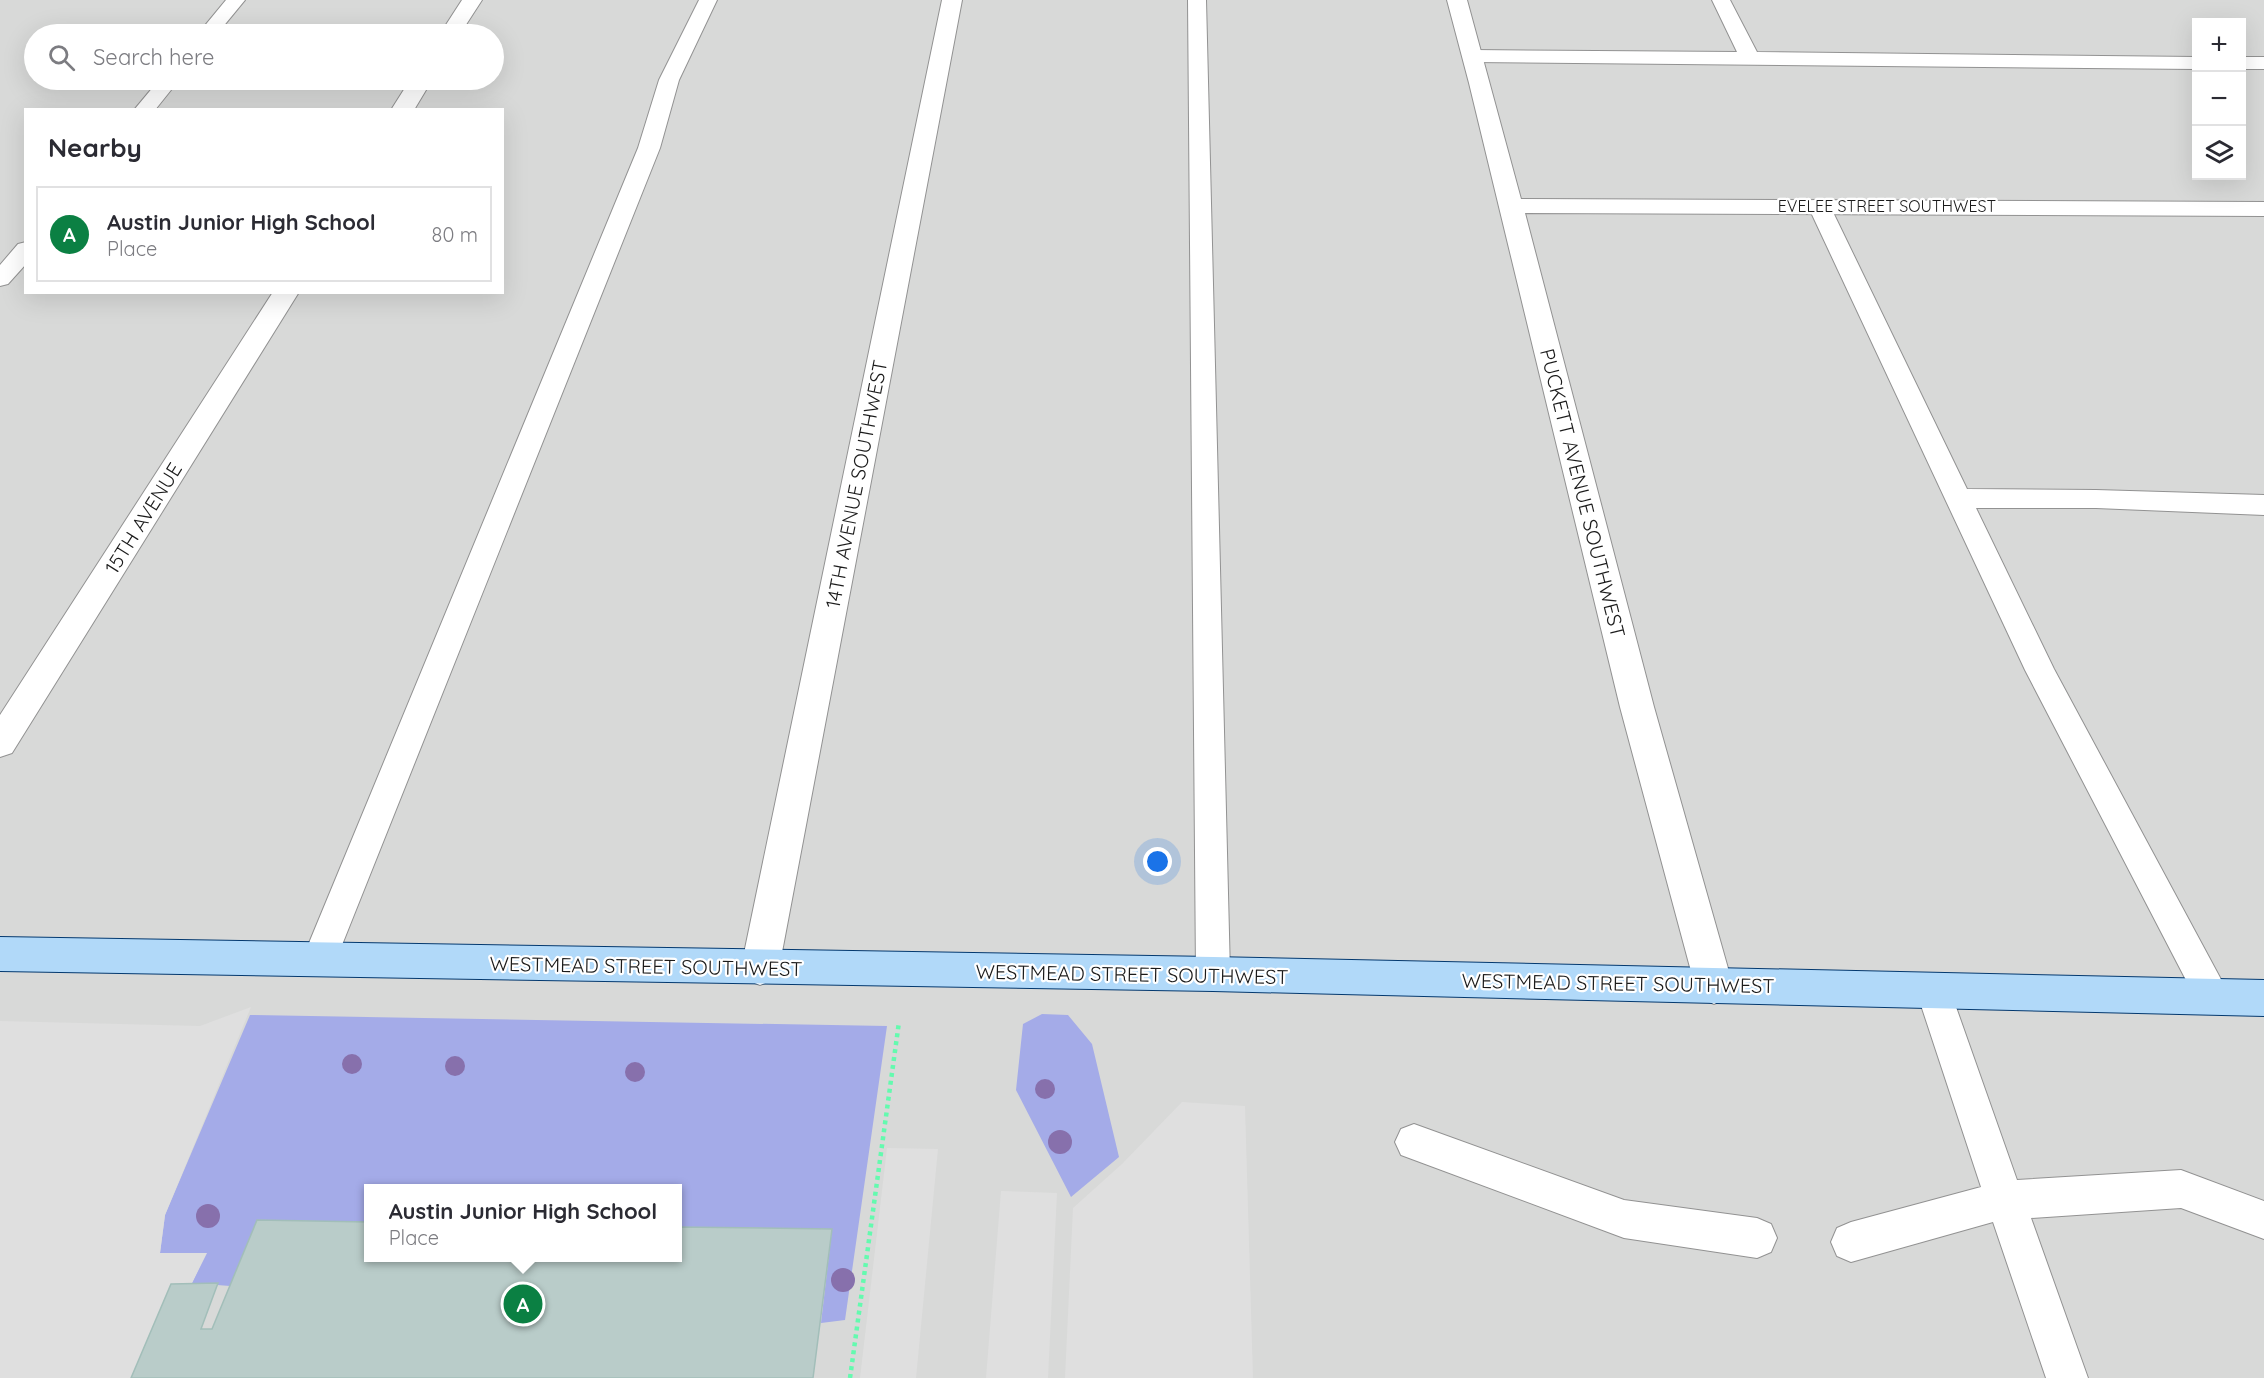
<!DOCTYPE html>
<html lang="en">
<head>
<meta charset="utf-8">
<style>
	body { margin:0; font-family:Quicksand,sans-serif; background:#f7f7f7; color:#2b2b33 }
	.controls { position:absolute; right:18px; top:18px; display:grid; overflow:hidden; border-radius:0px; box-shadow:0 6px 24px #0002 }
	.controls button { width:54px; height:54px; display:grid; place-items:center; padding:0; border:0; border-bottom:2px solid #e1e1e2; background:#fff; color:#2b2b33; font:30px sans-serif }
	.you { position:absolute; left:1158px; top:862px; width:21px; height:21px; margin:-15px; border:4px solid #fff; border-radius:50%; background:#1a73e8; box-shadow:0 0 0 9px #1a73e833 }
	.badge { display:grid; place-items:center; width:39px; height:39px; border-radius:50%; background:#0b8043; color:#fff; font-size:20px; font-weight:700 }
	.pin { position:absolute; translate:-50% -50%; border:3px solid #fff; box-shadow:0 2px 6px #0006 }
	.popup { position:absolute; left:364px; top:1184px; width:318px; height:78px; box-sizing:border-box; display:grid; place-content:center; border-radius:0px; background:#fff; filter:drop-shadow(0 2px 4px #0005); font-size:20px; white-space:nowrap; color:#7c7c81 }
	.popup b { font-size:22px; color:#2b2b33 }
	.popup::after { content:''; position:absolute; left:50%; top:100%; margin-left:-12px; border:12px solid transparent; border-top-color:#fff }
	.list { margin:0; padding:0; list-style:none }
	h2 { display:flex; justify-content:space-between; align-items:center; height:78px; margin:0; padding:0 24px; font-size:26px }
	h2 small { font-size:20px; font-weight:400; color:#7c7c81 }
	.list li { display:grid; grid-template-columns:39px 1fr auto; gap:18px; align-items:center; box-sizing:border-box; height:96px; margin:0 12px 12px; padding:0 12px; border:2px solid #e1e1e2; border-radius:0px }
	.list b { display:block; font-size:22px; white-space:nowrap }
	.list p { margin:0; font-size:20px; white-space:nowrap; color:#7c7c81 }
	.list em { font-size:20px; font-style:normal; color:#7c7c81 }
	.icon { flex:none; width:33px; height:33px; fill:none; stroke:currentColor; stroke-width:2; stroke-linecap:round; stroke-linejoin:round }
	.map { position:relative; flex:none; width:2264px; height:1378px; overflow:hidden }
	.search { position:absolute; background:#fff; box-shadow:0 6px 24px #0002; left:24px; top:24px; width:480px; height:66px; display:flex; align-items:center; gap:15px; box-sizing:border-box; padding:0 21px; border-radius:33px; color:#7c7c81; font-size:22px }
	.panel { position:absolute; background:#fff; box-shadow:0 6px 24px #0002; left:24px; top:108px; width:480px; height:186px; border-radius:0px }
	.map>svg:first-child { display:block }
</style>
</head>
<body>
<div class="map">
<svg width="2264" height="1378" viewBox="0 0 2264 1378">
	<rect width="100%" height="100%" fill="#e0eced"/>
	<path fill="#d8d9d8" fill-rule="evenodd" d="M0,0H2264V1378H0ZM2196,22H2242V176H2196ZM34,34H494V80H34ZM26,110H502V292H26ZM368,1188H678V1258H368Z"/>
	<path fill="#a4abe8" d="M1042,1014L1068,1015L1092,1044L1119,1157L1071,1197L1016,1090L1023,1024Z
		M250,1015L887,1026L845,1320L821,1323L832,1229L678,1227V1188H368V1222L257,1220L230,1286L192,1283L206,1253H160L165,1215Z"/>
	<path fill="#dfdfdf" d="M251,1007L165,1215L160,1253H207L192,1283L170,1285L131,1378H0V1021L200,1026Z
		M1182,1102L1245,1106L1253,1378H1065L1073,1208L1122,1164Z
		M887,1148L938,1149L916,1378H860Z
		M1001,1191L1057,1193L1048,1378H986Z"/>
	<path fill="#b9ccc9" stroke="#a2beb9" stroke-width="1.5" d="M257,1220L368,1222V1258H678V1227L832,1229L813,1378H131L171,1284L218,1283L201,1329H212Z
		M257,1220L368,1222V1258H678V1227L832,1229L813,1378H131L171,1284L218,1283L201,1329H212Z"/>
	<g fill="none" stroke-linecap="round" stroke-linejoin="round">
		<g stroke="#929292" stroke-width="2">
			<path id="lane" d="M226,0H245L217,34H198Z
				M699,0H717L679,80L660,148L336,960L331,971L319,976L307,971L302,960L638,148L659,80Z
				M1188,0H1206L1230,974L1225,985L1213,990L1201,985L1196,974Z
				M1712,0H1730L1757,52L2196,57V69L1473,62L1466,60L1463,56L1466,52L1473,50L1737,52Z
				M2242,57H2264V69H2242Z
				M159,80H179L155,110H134Z
				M1819,199L1827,201L1830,206L1967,489L2096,490L2264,495V515L2096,508H1976L2054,669L2224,985L2230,996L2224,1007L2212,1012L2200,1007L2025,670L1808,206L1811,201Z
				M26,242V264L8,284L0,286V265L18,244Z
				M1933,974L1945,979L1950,990L2017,1180L2181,1170L2264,1201V1239L2181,1208L2031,1218L2088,1378H2046L1993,1222L1851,1262L1837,1256L1831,1242L1837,1228L1851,1222L1981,1187L1916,990L1921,979Z
				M1414,1124L1624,1200L1757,1218L1771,1224L1777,1238L1771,1252L1757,1258L1624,1238L1401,1155L1395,1142L1401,1129Z"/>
		</g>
		<g stroke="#929292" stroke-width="2">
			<path id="street" d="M462,0H482L460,34H440Z
				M942,0H962L779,968L773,980L760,985L747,980L741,968Z
				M1447,0H1467L1521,199L2264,202V216L1525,213L1654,707L1733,986L1728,998L1714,1004L1700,998L1695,986L1620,707L1469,83Z
				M410,80H432L414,110H391Z
				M273,292H299L12,753L0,757V715Z"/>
		</g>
		<g stroke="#04396f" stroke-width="2">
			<path id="secondary" d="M0,937L1213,957L2264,980V1016L1213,991L0,971Z"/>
		</g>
		<path stroke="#64faaf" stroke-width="4.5" stroke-dasharray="4 4" stroke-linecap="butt" d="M850,1378L899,1022"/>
		<use href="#lane" fill="#fff" fill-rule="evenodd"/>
		<use href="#street" fill="#fff" fill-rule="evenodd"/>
		<use href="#secondary" fill="#b1d9f9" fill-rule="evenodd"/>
	</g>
	<g fill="#8770ac">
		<circle cx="352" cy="1064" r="10"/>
		<circle cx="455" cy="1066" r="10"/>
		<circle cx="635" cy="1072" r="10"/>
		<circle cx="1045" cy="1089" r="10"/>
		<circle cx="1060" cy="1142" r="12"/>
		<circle cx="208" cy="1216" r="12"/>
		<circle cx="843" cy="1280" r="12"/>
	</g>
	<g text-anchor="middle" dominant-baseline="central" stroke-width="4.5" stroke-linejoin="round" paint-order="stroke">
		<g font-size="16" fill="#1b1b1b" stroke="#fff">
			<text x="1887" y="206">EVELEE STREET SOUTHWEST</text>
		</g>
		<g font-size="20" fill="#1b1b1b" stroke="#fff">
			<text transform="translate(856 484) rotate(-79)">14TH AVENUE SOUTHWEST</text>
			<text transform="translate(1583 493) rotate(76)">PUCKETT AVENUE SOUTHWEST</text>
			<text transform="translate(143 518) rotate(-58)">15TH AVENUE</text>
			<text transform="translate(646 966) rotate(1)">WESTMEAD STREET SOUTHWEST</text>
			<text transform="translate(1132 974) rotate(1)">WESTMEAD STREET SOUTHWEST</text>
			<text transform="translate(1618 983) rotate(1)">WESTMEAD STREET SOUTHWEST</text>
		</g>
	</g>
</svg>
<div class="controls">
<button>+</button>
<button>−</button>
<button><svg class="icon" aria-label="layers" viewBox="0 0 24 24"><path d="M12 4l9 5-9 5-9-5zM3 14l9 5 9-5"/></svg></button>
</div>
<div class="you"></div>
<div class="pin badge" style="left:523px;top:1304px">A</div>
<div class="popup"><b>Austin Junior High School</b>Place</div>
<div class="search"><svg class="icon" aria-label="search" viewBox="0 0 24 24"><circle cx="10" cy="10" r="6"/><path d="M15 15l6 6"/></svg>Search here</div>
<section class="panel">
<h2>Nearby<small></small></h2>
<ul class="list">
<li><span class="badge">A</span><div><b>Austin Junior High School</b><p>Place</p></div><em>80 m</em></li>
</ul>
</section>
</div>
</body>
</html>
